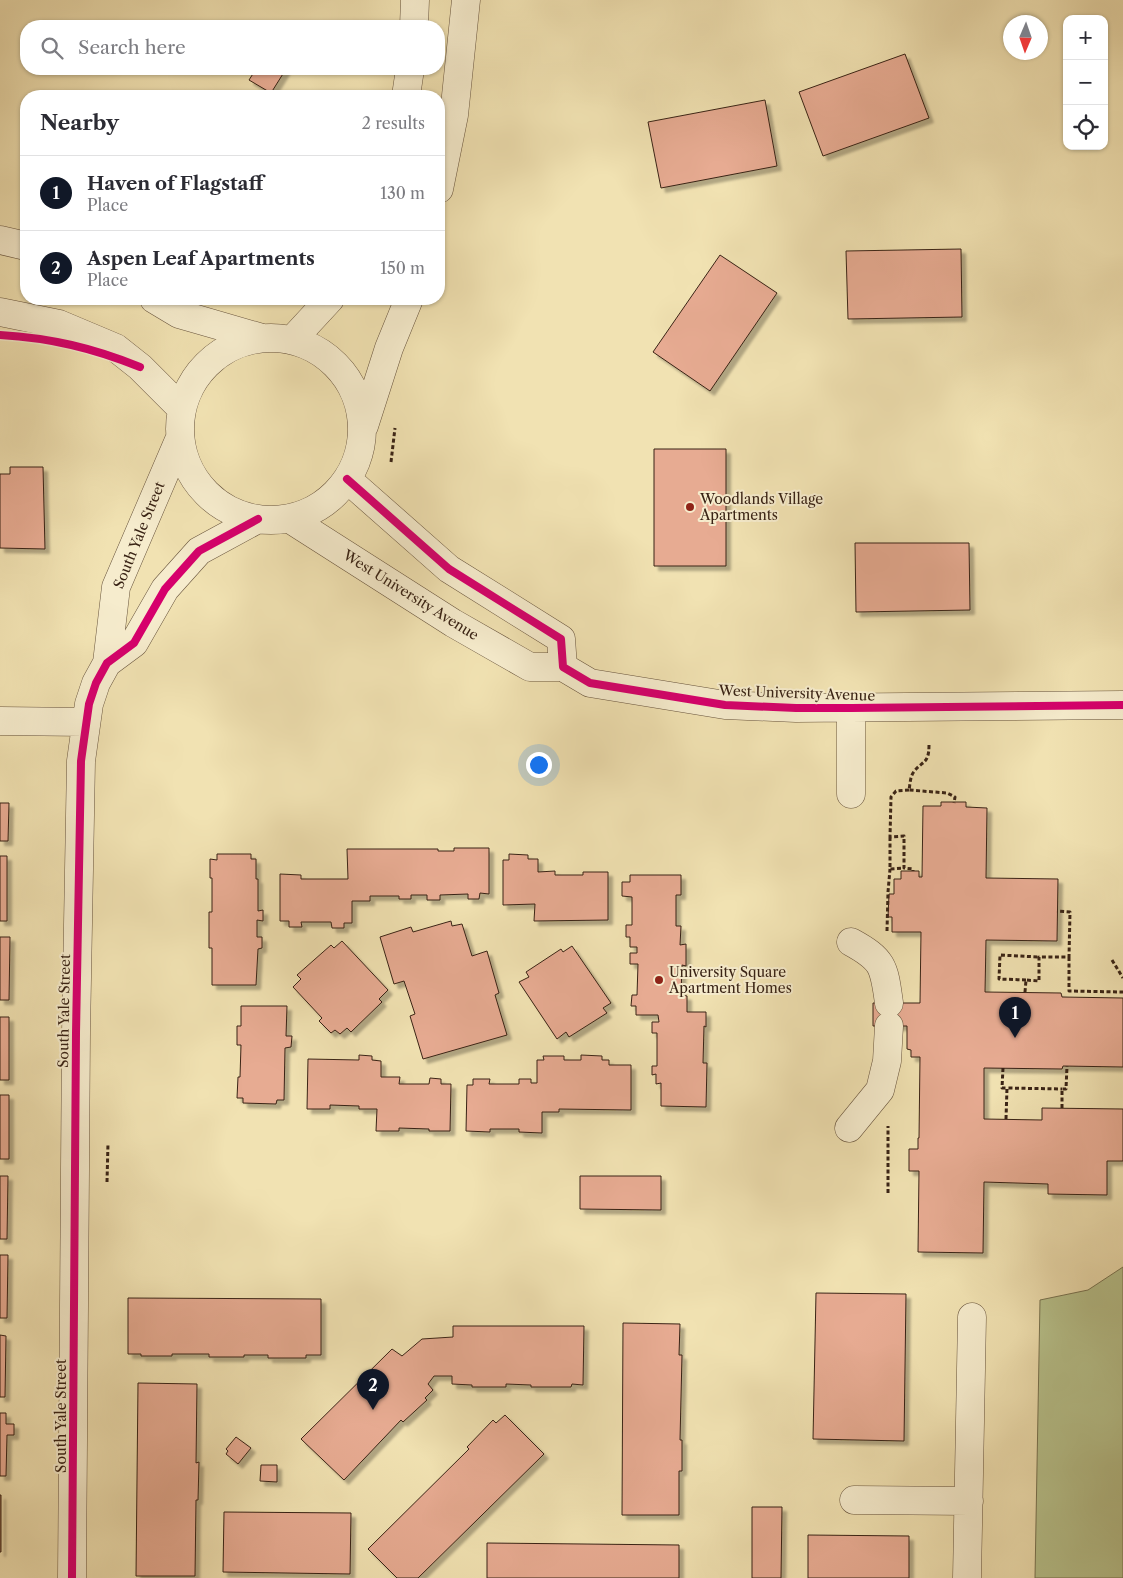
<!DOCTYPE html>
<html lang="en">
<head>
<meta charset="utf-8">
<style>
	body { margin:0; font-family:"Libre Caslon Text",serif; background:#f2f2f3; color:#2b2b33 }
	.controls { position:absolute; right:15px; top:15px; display:grid; overflow:hidden; border-radius:10px; box-shadow:0 1px 4px #0004 }
	.controls button { width:45px; height:45px; display:grid; place-items:center; padding:0; border:0; border-bottom:1px solid #e1e1e2; background:#fff; color:#2b2b33; font:25px sans-serif }
	.compass { position:absolute; left:1003px; top:15px; width:45px; height:45px; border-radius:50%; background:#fff; box-shadow:0 1px 4px #0004; rotate:182deg }
	.you { position:absolute; left:538px; top:764px; width:18px; height:18px; margin:-12px; border:4px solid #fff; border-radius:50%; background:#1a73e8; box-shadow:0 0 0 8px #1a73e833 }
	.badge { display:grid; place-items:center; width:32px; height:32px; border-radius:50%; background:#111827; color:#fff; font-size:16px; font-weight:700 }
	.pin { position:absolute; translate:-50% -41px; filter:drop-shadow(0 1px 2px #0008) }
	.pin::after { content:''; position:absolute; top:26px; width:18px; height:15px; background:inherit; clip-path:polygon(0 0,100% 0,50% 100%) }
	.list { margin:0; padding:0; list-style:none }
	h2 { display:flex; justify-content:space-between; align-items:center; height:65px; margin:0; padding:0 20px; font-size:21px }
	h2 small { font-size:16px; font-weight:400; color:#7c7c81 }
	.list li { display:grid; grid-template-columns:32px 1fr auto; gap:15px; align-items:center; box-sizing:border-box; height:75px; padding:0 20px; border-top:1px solid #e1e1e2 }
	.list b { display:block; font-size:19px; white-space:nowrap }
	.list p { margin:0; font-size:16px; white-space:nowrap; color:#7c7c81 }
	.list em { font-size:16px; font-style:normal; color:#7c7c81 }
	.icon { flex:none; width:28px; height:28px; fill:none; stroke:currentColor; stroke-width:2; stroke-linecap:round; stroke-linejoin:round }
	.map { position:relative; flex:none; width:1123px; height:1578px; overflow:hidden }
	.search { position:absolute; background:#fff; box-shadow:0 1px 4px #0004; left:20px; top:20px; width:425px; height:55px; display:flex; align-items:center; gap:12px; box-sizing:border-box; padding:0 18px; border-radius:20px; color:#7c7c81; font-size:19px }
	.panel { position:absolute; background:#fff; box-shadow:0 1px 4px #0004; left:20px; top:90px; width:425px; height:215px; border-radius:20px }
	.map>svg:first-child { display:block }
</style>
</head>
<body>
<div class="map">
<svg width="1123" height="1578" viewBox="0 0 1123 1578">
	<defs>
		<filter id="shadow"><feDropShadow dx="4.5" dy="4.5" stdDeviation="1" flood-color="#0004"/></filter>
	</defs>
	<rect width="100%" height="100%" fill="#f1e2b2"/>
	<filter id="stains"><feTurbulence type="fractalNoise" baseFrequency=".004" numOctaves="4"/><feColorMatrix values="0 0 0 0 .2 0 0 0 0 .09 0 0 0 0 .02 0 0 0 .5 -.17"/></filter>
	<radialGradient id="worn" r=".72"><stop offset=".6" stop-color="#630" stop-opacity="0"/><stop offset="1" stop-color="#630" stop-opacity=".3"/></radialGradient>
	<path fill="#b8c38d" stroke="#787351" d="M1123,1267V1578H1035L1040,1300L1088,1290Z"/>
	<path fill="#e7ab92" stroke="#392315" filter="url(#shadow)" d="M905,54L929,118L823,156L799,92Z
		M256,69H286L271,93L249,80Z
		M765,100L777,166L661,188L648,122Z
		M961,249L962,317L848,319L846,251Z
		M720,255L777,293L710,391L653,352Z
		M654,449H726V566H654Z
		M10,467H43L45,549L0,548V474H10Z
		M855,543H969L970,610L856,612Z
		M941,802H966V807L987,808L986,878L1058,879L1057,941L986,940L985,992L1061,993L1062,997L1123,998V1067L1063,1066L1062,1069L984,1068V1119L1042,1120V1108L1123,1109V1161H1107V1195L1048,1194V1184L984,1182L983,1253L918,1252L919,1171H909V1149H918V1138H919L920,1057H911V1050L907,1049V1026H873V1003H920L921,932H892V917H888L889,894H894V879H901V871H919V877H922L923,806H941Z
		M0,803H9L8,841H0Z
		M454,848H489V894L480,893L479,899H468V894L440,895V900H427V895H411V899H399V896H370V901H352V923H344V928H332L331,922H301L302,927H289V921H280V874L301,875V879H348L347,849H438V851H454Z
		M217,854H251V859H256V879H258V911L263,910V921L257,920V937H262V948L258,949L256,985H212V948H209V912H212V878H210V859L217,860Z
		M509,854L528,855V859H538V872L555,871V875H583V872H608V920L534,921L535,904L503,905V860H509Z
		M0,856H7V921H0Z
		M630,875H681V895H676V926H681L680,945L686,944V966L682,965L681,995L687,996V1012H706V1027L704,1026L703,1063H707L706,1107L661,1106V1083L656,1084V1074L652,1075V1066H657V1033H652V1022H659L658,1015H636V1006H631L632,995H637L638,964H630V953H637V947H630V937H626V925H632V897L622,896V882H630Z
		M451,921L452,926L462,924L472,956L487,951L499,993L495,995L507,1035L423,1059L410,1016L415,1014L404,981L394,984L380,937L411,927L413,932Z
		M0,937H10L9,1000H0Z
		M342,941L388,990L379,999L382,1002L351,1032L347,1028L340,1034L335,1030L331,1033L319,1021L322,1018L293,987L301,979L297,975L331,945L334,948Z
		M572,946L611,1003L603,1008L607,1013L569,1037L566,1032L557,1039L519,982L529,977L526,972L561,949L563,952Z
		M241,1006H287L286,1036H292L291,1047L285,1048L284,1100H277L276,1104L243,1103V1098H237L238,1077H240L241,1045H237V1026H241Z
		M0,1017H9V1080H0Z
		M359,1055L372,1056V1060L381,1061V1077H400L399,1084H429L430,1078L441,1079V1084H451L450,1131H429V1129L399,1128V1131H376L377,1109H359V1106L330,1105V1109H307L308,1059L359,1060Z
		M581,1055L602,1056V1060H609V1065H631V1110L559,1109V1112H542V1133L519,1132V1129H490V1132L466,1131L467,1085H473V1079H490L489,1084H519V1079H531V1083H537V1060H544L543,1056H564V1060H581Z
		M0,1095H9V1159H0Z
		M0,1176H8L7,1239H0Z
		M580,1176H661V1210L580,1209Z
		M0,1255H8L7,1318H0Z
		M816,1293L906,1294L904,1441L813,1439Z
		M128,1298L321,1299V1355H306V1358H268V1355H244V1357H209V1354H172V1356H141V1354H128Z
		M623,1323L680,1324L679,1355H682L680,1440H682V1471H679V1515H622Z
		M453,1326H584L583,1385L572,1384L571,1387H531V1385L506,1384V1387H472V1385L452,1384V1376H434L428,1384L433,1390L425,1398L427,1400L403,1422L401,1420L344,1480L301,1439L392,1349L402,1356L422,1339L453,1337Z
		M0,1335L6,1336L5,1397H0Z
		M138,1383L197,1384L196,1463L199,1462L198,1500H196L195,1576H136Z
		M0,1413H6V1424H14V1435H7L6,1476H0Z
		M505,1415L544,1454L418,1578H397L368,1549L469,1449L467,1447L493,1420L496,1423Z
		M236,1437L251,1448L238,1464L226,1454L228,1451L226,1449Z
		M261,1465H277V1482L260,1481Z
		M0,1495H1V1552H0Z
		M752,1507H782L781,1578H752Z
		M224,1512L351,1513L350,1574L223,1572Z
		M808,1535L909,1536V1578H808Z
		M487,1543L679,1545V1578H487Z"/>
	<g fill="none" stroke-linecap="round" stroke-linejoin="round">
		<g stroke="#67533c" stroke-width="29">
			<path id="minor" d="M414,26L415,0
				M406,96L410,69
				M439,189L454,115L466,0
				M0,240L26,246
				M154,299L179,314L262,338
				M0,312L59,324L116,348L140,367L182,409
				M180 429a91 91 0 1 1 182 0a91 91 0 1 1-182 0Z
				M293,339L330,299
				M364,426L389,348L409,299
				M347,479L449,569L561,639L563,667
				M290,519L453,623L530,667H563L590,683L725,705L796,708L1123,705
				M107,663L134,643L165,589L199,551L258,519
				M851,708V794
				M0,721L86,722
				M851,942C884,960 884,967 889,1003
				M849,1128L880,1090L887,1061L889,1026
				M854,1500L969,1501
				M72,1578L76,1033L81,761L89,704L96,683L107,663L116,587L179,440
				M967,1578L972,1317"/>
		</g>
		<path stroke="#392315" stroke-width="3" stroke-dasharray="4 2.5" stroke-linecap="butt" d="M391,462L395,428
			M929,745C929,765 922,760 913,773C910,778 910,785 909,790L947,793L955,797L954,803
			M909,790L896,791L891,797L890,837L904,836V868L913,869V871
			M890,837V869L904,868
			M887,931L888,892L890,869
			M1069,957V991L1123,992
			M1112,960L1123,978
			M1026,980L999,979L1000,955L1039,957
			M1025,992L1026,980L1039,981V957H1069L1070,912L1057,911
			M1003,1068L1002,1088H1007
			M1062,1108V1089H1066L1067,1066
			M1006,1119L1007,1088L1062,1089
			M107,1182L108,1143
			M888,1193V1126"/>
		<use href="#minor" stroke="#f6eccd" stroke-width="28"/>
		<g stroke="#f6eccd" stroke-width="11">
			<path id="cycleway" d="M0,335C51,338 93,348 140,367
				M347,479L449,569L561,639L563,667L590,683L725,705L796,708H851L1123,705
				M72,1578L76,1033L81,761L89,704L96,683L107,663L134,643L165,589L199,551L258,519"/>
		</g>
		<use href="#cycleway" stroke="#d6006c" stroke-width="8"/>
	</g>
	<g fill="#8f2418" stroke="#f6eccd" stroke-width="2">
		<circle cx="690" cy="507" r="5"/>
		<circle cx="659" cy="980" r="5"/>
	</g>
	<g text-anchor="middle" dominant-baseline="central" stroke-width="4" stroke-linejoin="round" paint-order="stroke">
		<g font-size="14" fill="#392315" stroke="#f6eccd" text-anchor="start">
			<text x="700" y="499">Woodlands Village<tspan x="700" dy="16">Apartments</tspan></text>
			<text x="669" y="972">University Square<tspan x="669" dy="16">Apartment Homes</tspan></text>
		</g>
		<g font-size="14" fill="#392315" stroke="#f6eccd">
			<text transform="translate(139 535) rotate(-68)">South Yale Street</text>
			<text transform="translate(411 595) rotate(32)">West University Avenue</text>
			<text transform="translate(797 693) rotate(2)">West University Avenue</text>
			<text transform="translate(64 1011) rotate(-89)">South Yale Street</text>
			<text transform="translate(61 1416) rotate(-90)">South Yale Street</text>
		</g>
	</g>
	<rect width="100%" height="100%" filter="url(#stains)"/>
	<rect width="100%" height="100%" fill="url(#worn)"/>
</svg>
<div class="controls">
<button>+</button>
<button>−</button>
<button><svg class="icon" aria-label="locate" viewBox="0 0 24 24"><circle cx="12" cy="12" r="6"/><path d="M12 2v4M12 18v4M2 12h4M18 12h4"/></svg></button>
</div>
<svg class="compass" viewBox="-18 -18 36 36"><path d="M0-13l5 13h-10z" fill="#e53935"/><path d="M0 13l5-13h-10z" fill="#7c7c81"/></svg>
<div class="you"></div>
<div class="pin badge" style="left:1015px;top:1038px">1</div>
<div class="pin badge" style="left:373px;top:1410px">2</div>
<div class="search"><svg class="icon" aria-label="search" viewBox="0 0 24 24"><circle cx="10" cy="10" r="6"/><path d="M15 15l6 6"/></svg>Search here</div>
<section class="panel">
<h2>Nearby<small>2 results</small></h2>
<ul class="list">
<li><span class="badge">1</span><div><b>Haven of Flagstaff</b><p>Place</p></div><em>130 m</em></li>
<li><span class="badge">2</span><div><b>Aspen Leaf Apartments</b><p>Place</p></div><em>150 m</em></li>
</ul>
</section>
</div>
</body>
</html>
